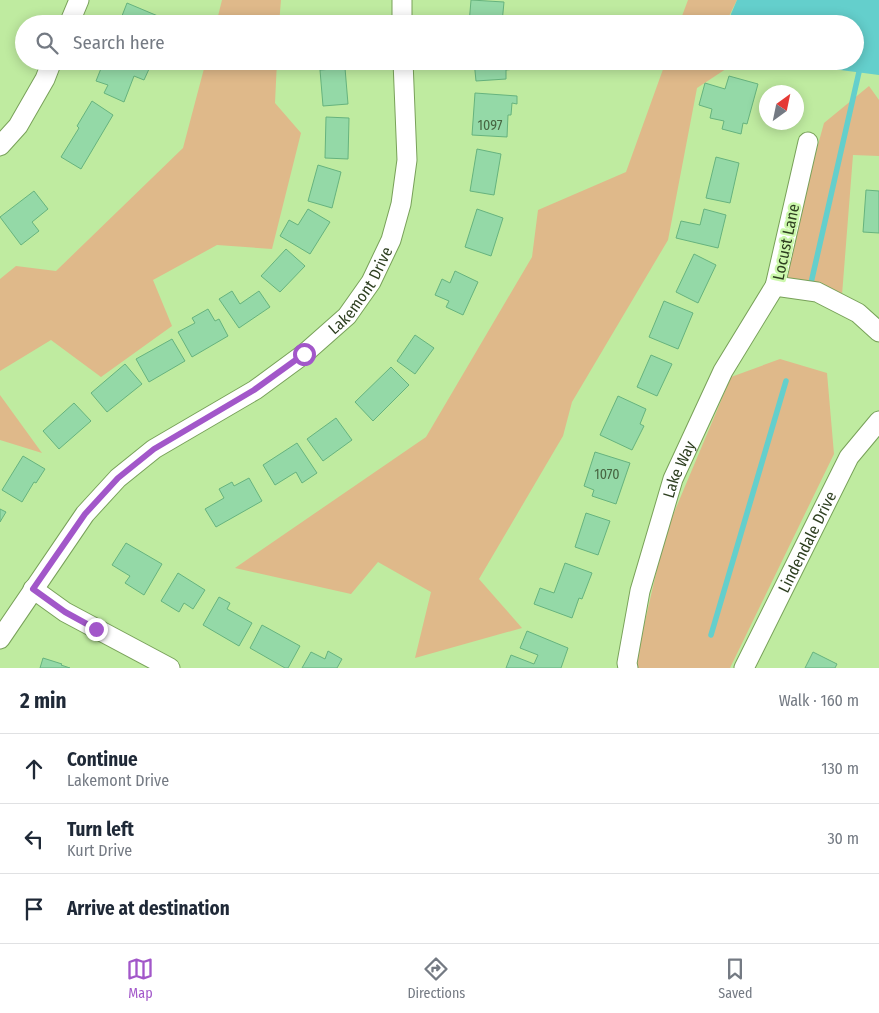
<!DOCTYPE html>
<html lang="en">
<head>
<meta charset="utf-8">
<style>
	body { margin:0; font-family:"Fira Sans Condensed",sans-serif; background:#f2f2f3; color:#1f2937 }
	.compass { position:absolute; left:759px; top:85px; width:45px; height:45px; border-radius:50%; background:#fff; box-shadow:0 2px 12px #0003; rotate:33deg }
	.stop { position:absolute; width:15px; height:15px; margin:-11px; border:4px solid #a257c9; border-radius:50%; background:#fff }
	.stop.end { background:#a257c9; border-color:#fff; box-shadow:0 1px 5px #0008 }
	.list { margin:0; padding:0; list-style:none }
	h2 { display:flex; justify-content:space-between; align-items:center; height:65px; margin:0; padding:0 20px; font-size:21px }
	h2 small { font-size:16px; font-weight:400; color:#747a83 }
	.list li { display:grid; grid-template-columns:32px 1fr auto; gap:15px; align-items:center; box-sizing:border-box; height:70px; padding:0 20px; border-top:1px solid #e0e1e3 }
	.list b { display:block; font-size:19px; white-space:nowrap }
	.list p { margin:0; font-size:16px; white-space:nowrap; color:#747a83 }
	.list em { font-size:16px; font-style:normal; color:#747a83 }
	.icon { flex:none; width:28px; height:28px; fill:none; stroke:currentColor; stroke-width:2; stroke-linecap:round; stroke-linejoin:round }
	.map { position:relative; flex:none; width:879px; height:668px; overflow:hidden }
	.search { position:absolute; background:#fff; box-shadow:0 2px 12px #0003; left:15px; right:15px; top:15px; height:55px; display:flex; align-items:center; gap:12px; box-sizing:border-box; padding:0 18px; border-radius:28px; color:#747a83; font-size:19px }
	.sheet { height:275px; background:#fff }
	nav { display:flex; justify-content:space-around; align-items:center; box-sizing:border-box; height:70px; border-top:1px solid #e0e1e3; background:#fff; font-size:14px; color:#747a83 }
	nav a { display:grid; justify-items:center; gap:2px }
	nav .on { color:#a257c9 }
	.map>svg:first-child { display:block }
</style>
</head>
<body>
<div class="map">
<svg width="879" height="668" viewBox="0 0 879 668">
	<rect width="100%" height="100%" fill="#bfeba0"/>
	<path fill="#dfb98a" d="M222,0H281L279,24H216Z
		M688,0H737L727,20L731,24H679Z
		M206,61H277L275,103L301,133L272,249L217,245L153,280L172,326L101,377L51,340L0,371V279L16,266L56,271L183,148Z
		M666,61H738L697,88L668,240L572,402L563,436L479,579L522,628L415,658L431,592L378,562L351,594L235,568L426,437L532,257L538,210L626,172Z
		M869,86L879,100V156L853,155L842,295L781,279L824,123Z
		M780,359L827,373L834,454L730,668H637L635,665L665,534L731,377Z
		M0,395L42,453L0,440Z"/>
	<path fill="#64cfcc" d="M737,0H879V75L825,68L805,61H855V24H732L731,14Z"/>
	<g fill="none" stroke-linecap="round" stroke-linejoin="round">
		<path stroke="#64cfcc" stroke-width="5.5" d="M811,283L859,72
			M711,635L786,381"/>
	</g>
	<path fill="#94d9a7" stroke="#66b37e" d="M471,0L504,2L502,23L491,22V24H469Z
		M127,3L165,19L163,24H126L120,21Z
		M346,18V24H320V20Z
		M114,61H130L149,69L144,80L134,76L124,102L104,93L108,85L96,81L102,66L111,69Z
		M474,61H515V69L506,70V79L476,81Z
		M345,68L348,104L323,106L320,70Z
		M729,76L758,84L747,124L743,123L741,134L722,129L724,121L710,118L712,109L699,105L705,83L725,89Z
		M475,93L517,96V104L512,103L511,115H508L507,137L472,135Z
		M92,101L113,115L81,169L61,157L79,128L77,126Z
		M326,117L349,118L348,159L325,158Z
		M477,149L501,154L494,195L470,191Z
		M716,157L739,163L730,203L706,198Z
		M318,165L341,172L332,208L308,201Z
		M866,190L879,191V233L863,232Z
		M34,191L48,209L32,222L39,231L21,245L0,217Z
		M308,209L330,222L310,254L280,236L289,220L298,225Z
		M477,209L503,218L491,256L465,247Z
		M704,209L726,215L718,248L676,238L681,221L700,225Z
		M286,249L305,266L280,292L261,276Z
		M694,254L716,265L698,303L676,292Z
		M455,271L478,282L463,315L446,307L449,301L435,295L442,279L450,283Z
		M232,291L240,304L259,291L270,307L239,328L219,299Z
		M664,301L693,313L678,349L649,337Z
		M208,309L215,321L219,319L228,336L192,357L178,332L195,323L192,318Z
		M415,335L434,348L415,374L397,361Z
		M172,339L185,361L149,382L136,359Z
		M651,355L672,364L657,396L637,387Z
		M125,364L142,384L107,412L91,393Z
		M391,367L409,385L373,421L355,402Z
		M618,396L646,409L640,424L644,426L632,450L600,435Z
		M74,403L91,421L59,449L43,431Z
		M336,418L352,440L323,461L307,439Z
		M297,443L317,473L302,483L296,472L275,485L263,465Z
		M595,452L630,463L616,504L592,496L594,490L584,486Z
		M23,456L45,469L36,483L34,482L22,502L2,490Z
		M249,478L262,501L216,527L205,509L224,498L219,489L232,482L234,486Z
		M0,509L6,512L0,522Z
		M586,513L610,521L598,555L575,547Z
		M126,543L162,564L144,595L125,583L130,576L112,565Z
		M565,563L592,573L582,599L579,598L572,618L534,604L540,588L554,593Z
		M178,573L205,590L193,609L184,603L179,612L161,601Z
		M219,597L230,603L227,609L252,623L239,646L203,625Z
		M262,625L300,646L288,668H285L250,648Z
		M527,631L568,648L561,668H506L511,655L534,664L538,655L520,648Z
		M328,651L342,659L337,668H302L311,652L325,659Z
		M813,652L837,664L835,668H805Z
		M43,658L62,664L61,665L70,668H40Z"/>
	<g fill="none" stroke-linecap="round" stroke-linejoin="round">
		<g stroke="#78a159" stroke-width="21">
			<g id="street">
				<path d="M69,24L79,0"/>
				<path d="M402,24V0"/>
				<path d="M808,142L775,286L817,292L858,313L879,332"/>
				<path d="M0,146L18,126L45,79L52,61"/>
				<path d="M33,589L65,612L170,668"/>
				<path id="s1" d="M0,639L85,514L118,478L154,449L255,390L304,354L347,316L371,282L391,240L401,204L407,160L403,61"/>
				<path id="s2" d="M628,668L627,663L640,591L673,479L723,371L775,286"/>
				<path id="s3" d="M744,668L849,457L879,421"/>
			</g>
		</g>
		<use href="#street" stroke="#fff" stroke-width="19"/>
	</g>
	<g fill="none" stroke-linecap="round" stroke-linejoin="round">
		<path stroke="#a257c9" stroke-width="6" d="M96,629L65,612L33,589L85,514L118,478L154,449L254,390L304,354"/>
	</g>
	<g text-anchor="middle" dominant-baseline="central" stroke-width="5" stroke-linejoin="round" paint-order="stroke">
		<g font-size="14" fill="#486642">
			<text x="490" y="125">1097</text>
			<text x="607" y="474">1070</text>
		</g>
		<g font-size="16" fill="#2e3f20" stroke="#ccf8ac">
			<text transform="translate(786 242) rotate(-78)">Locust Lane</text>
			<text stroke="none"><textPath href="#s1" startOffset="510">Lakemont Drive</textPath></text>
			<text stroke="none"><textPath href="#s2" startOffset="206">Lake Way</textPath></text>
			<text stroke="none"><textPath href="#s3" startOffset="141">Lindendale Drive</textPath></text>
		</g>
	</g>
</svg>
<svg class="compass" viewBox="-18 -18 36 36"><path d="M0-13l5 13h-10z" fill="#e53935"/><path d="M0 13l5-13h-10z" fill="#747a83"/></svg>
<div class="stop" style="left:304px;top:354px"></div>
<div class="stop end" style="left:96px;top:629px"></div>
<div class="search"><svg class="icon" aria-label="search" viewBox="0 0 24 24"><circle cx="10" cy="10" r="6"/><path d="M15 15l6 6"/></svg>Search here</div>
</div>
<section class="sheet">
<h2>2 min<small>Walk · 160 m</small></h2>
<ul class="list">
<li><svg class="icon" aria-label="ahead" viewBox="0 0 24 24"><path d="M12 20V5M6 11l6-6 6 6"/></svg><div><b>Continue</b><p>Lakemont Drive</p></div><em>130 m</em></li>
<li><svg class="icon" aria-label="left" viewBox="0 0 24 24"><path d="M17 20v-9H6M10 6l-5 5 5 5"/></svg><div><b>Turn left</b><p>Kurt Drive</p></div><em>30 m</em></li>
<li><svg class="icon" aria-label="arrive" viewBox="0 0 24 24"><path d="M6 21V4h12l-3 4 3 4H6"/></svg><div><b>Arrive at destination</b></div></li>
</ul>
</section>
<nav>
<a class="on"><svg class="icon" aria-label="map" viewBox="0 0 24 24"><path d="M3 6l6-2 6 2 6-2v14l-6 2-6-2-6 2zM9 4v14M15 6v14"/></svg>Map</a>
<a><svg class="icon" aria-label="directions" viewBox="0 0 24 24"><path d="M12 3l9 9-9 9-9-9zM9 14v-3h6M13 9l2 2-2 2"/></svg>Directions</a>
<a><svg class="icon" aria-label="saved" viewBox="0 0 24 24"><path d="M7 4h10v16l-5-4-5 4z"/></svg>Saved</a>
</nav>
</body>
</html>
